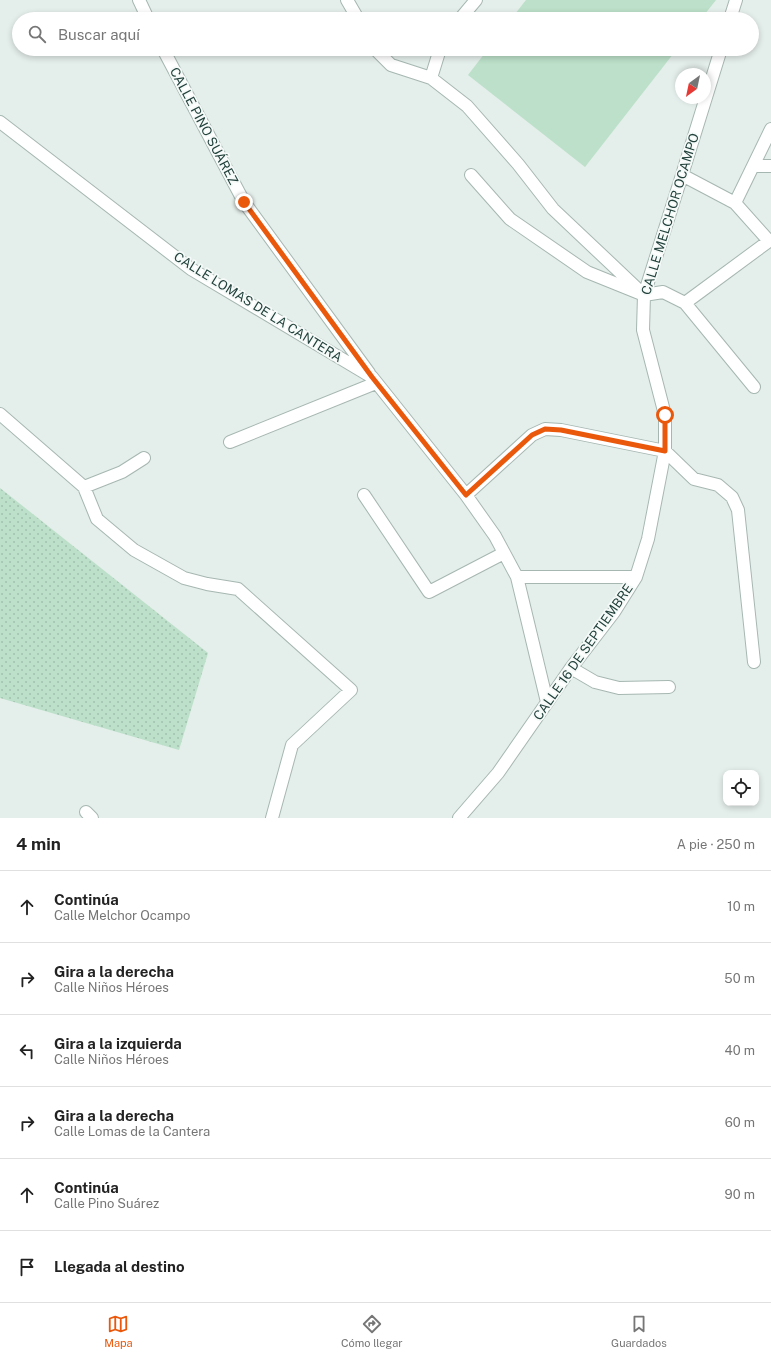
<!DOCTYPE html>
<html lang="es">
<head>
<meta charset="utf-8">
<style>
	body { margin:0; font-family:"Public Sans",sans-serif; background:#f2f2f2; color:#222 }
	.controls { position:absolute; right:12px; bottom:12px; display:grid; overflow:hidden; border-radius:8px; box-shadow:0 2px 6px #0003 }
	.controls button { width:36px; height:36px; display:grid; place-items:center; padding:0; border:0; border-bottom:1px solid #e0e0e0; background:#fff; color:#222; font:20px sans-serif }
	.compass { position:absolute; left:675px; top:68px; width:36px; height:36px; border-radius:50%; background:#fff; box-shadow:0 2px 6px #0003; rotate:213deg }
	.stop { position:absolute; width:12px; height:12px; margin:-9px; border:3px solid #ea580c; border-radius:50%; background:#fff }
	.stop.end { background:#ea580c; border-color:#fff; box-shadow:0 1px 4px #0008 }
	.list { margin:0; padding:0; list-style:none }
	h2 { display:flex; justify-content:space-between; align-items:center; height:52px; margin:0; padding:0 16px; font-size:17px }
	h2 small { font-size:13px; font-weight:400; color:#767676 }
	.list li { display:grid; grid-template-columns:26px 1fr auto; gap:12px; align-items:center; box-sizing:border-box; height:72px; padding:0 16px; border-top:1px solid #e0e0e0 }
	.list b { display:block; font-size:15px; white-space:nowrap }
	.list p { margin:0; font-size:13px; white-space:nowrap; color:#767676 }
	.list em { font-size:13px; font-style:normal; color:#767676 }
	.icon { flex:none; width:22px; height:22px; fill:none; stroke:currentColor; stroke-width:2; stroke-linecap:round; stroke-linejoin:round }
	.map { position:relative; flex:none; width:771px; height:818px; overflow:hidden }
	.search { position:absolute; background:#fff; box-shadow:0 2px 6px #0003; left:12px; right:12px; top:12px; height:44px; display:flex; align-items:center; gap:10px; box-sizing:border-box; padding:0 14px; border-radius:22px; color:#767676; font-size:15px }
	.sheet { height:484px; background:#fff }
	nav { display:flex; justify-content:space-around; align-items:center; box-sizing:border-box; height:56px; border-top:1px solid #e0e0e0; background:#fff; font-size:11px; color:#767676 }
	nav a { display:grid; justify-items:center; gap:2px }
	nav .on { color:#ea580c }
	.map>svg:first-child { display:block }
</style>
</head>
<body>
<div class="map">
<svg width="771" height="818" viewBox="0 0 771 818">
	<defs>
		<pattern id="green-dots" width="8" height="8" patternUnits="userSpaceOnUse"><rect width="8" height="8" fill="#bce0c9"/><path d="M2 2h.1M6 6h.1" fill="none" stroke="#a1c1ae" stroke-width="1.8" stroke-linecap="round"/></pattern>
	</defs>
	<rect width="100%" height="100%" fill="#e4eeea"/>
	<path fill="url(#green-dots)" d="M0,488L208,653L179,750L0,698Z"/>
	<path fill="#bce0c9" d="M526,0H716L701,19H511Z
		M488,49H677L585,167L468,75Z"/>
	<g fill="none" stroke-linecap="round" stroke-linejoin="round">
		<g stroke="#a6b7b2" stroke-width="14">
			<path id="minor" d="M139,0L148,19
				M347,0L358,19
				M460,19L476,0
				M730,19L736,0
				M163,49L244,202L369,373
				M375,49L391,65L431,78L467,106L518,164L553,209L644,295
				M431,78L440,49
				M0,122L191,269L372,377L466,495L495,536L517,577L547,702
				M753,166H771
				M471,175L510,219L587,272L644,295L663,292L685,303L754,387
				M682,175L735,203L769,241L685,303
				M735,203L771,129
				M0,414L84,487L97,519L134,550L184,578L207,584L238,589L351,690L292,745L272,818
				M230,442L376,383
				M665,451L694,479L718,485L732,497L738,510L754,662
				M84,487L122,472L144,458
				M364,495L429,592L504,553
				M466,495L532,435L545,429L561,430L665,451
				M517,577H636
				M571,668L595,682L619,688L669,687
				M86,812L92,818
				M459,818L498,773L571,668L614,612L636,577L648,539L665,451V415L643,330L644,295L682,175L721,49"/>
		</g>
		<use href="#minor" stroke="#fff" stroke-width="12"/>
	</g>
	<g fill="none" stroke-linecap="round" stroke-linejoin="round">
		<path stroke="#ea580c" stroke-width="5" d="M244,202L372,377L466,495L532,435L545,429L561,430L665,451V415"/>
	</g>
	<g text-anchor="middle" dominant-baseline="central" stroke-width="3.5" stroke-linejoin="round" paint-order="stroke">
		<g font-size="13" fill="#22413b" stroke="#f5faf8">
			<text transform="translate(204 126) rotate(62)">CALLE PINO SUÁREZ</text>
			<text transform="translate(670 214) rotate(-73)">CALLE MELCHOR OCAMPO</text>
			<text transform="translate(258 307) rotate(32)">CALLE LOMAS DE LA CANTERA</text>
			<text transform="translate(583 652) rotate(-55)">CALLE 16 DE SEPTIEMBRE</text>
		</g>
	</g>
</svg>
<div class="controls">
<button><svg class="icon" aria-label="locate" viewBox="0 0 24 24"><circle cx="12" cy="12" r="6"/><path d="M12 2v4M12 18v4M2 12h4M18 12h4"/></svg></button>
</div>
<svg class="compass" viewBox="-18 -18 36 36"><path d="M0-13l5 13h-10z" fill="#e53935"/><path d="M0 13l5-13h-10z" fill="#767676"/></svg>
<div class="stop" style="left:665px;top:415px"></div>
<div class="stop end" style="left:244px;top:202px"></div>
<div class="search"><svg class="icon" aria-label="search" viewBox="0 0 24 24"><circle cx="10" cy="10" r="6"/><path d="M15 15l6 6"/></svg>Buscar aquí</div>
</div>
<section class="sheet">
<h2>4 min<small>A pie · 250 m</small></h2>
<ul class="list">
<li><svg class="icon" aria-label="ahead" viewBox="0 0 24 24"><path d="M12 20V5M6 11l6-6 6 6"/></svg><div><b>Continúa</b><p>Calle Melchor Ocampo</p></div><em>10 m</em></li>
<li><svg class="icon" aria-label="right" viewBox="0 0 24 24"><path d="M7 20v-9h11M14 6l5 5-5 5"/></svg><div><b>Gira a la derecha</b><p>Calle Niños Héroes</p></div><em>50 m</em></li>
<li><svg class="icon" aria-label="left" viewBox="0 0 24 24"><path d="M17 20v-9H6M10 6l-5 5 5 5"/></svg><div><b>Gira a la izquierda</b><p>Calle Niños Héroes</p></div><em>40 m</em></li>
<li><svg class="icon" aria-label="right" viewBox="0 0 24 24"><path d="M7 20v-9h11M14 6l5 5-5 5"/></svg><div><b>Gira a la derecha</b><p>Calle Lomas de la Cantera</p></div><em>60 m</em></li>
<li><svg class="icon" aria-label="ahead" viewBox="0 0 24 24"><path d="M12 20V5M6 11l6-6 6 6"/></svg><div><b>Continúa</b><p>Calle Pino Suárez</p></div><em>90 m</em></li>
<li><svg class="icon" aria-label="arrive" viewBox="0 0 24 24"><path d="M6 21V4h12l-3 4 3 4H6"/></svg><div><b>Llegada al destino</b></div></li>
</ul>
</section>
<nav>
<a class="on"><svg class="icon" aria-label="map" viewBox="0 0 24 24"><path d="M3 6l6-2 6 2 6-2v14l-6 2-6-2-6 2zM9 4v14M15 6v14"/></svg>Mapa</a>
<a><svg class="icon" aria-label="directions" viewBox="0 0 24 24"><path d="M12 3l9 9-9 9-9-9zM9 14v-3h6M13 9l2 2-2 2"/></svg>Cómo llegar</a>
<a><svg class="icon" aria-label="saved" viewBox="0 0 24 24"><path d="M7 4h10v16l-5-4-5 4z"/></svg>Guardados</a>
</nav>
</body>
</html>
